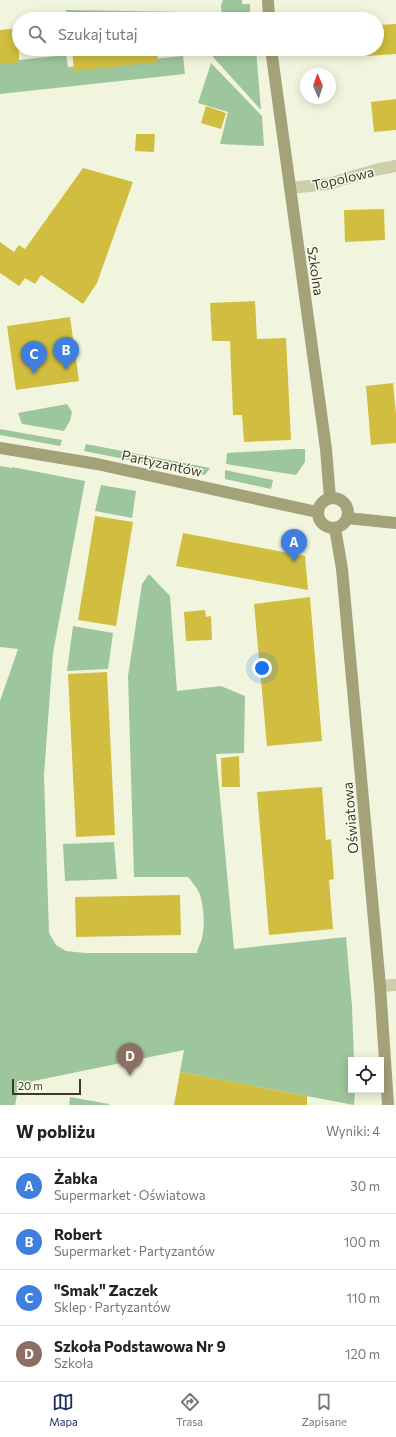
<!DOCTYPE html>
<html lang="pl">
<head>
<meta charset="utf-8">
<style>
	body { margin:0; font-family:Commissioner,sans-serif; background:#f2f2f2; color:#222 }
	.controls { position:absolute; right:12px; bottom:12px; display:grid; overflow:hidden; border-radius:0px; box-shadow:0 2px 10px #0003 }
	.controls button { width:36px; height:36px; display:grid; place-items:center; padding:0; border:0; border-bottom:1px solid #e0e0e0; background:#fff; color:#222; font:20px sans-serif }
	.compass { position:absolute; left:300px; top:68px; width:36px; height:36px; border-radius:50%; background:#fff; box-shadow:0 2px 10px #0003; rotate:357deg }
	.scale { position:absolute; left:12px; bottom:10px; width:69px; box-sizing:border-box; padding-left:4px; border:2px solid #3b3a29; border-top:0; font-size:11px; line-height:14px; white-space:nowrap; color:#3b3a29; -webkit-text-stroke:3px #f9fcec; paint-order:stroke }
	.you { position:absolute; left:262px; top:668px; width:14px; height:14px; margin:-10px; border:3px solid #fff; border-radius:50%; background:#1a73e8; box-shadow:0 0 0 6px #1a73e833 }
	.badge { display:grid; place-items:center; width:26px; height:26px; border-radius:50%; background:#1a3061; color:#fff; font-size:13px; font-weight:700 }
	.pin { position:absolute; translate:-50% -33px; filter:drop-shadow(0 1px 2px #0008) }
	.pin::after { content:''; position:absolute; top:21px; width:14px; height:12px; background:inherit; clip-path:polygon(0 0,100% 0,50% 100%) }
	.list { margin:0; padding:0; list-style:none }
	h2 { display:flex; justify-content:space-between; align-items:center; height:52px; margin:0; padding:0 16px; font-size:17px }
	h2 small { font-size:13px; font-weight:400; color:#767676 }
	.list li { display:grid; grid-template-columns:26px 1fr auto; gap:12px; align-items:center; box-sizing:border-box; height:56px; padding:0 16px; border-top:1px solid #e0e0e0 }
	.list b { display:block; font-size:15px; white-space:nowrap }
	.list p { margin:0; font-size:13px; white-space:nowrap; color:#767676 }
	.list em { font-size:13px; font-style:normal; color:#767676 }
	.icon { flex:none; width:22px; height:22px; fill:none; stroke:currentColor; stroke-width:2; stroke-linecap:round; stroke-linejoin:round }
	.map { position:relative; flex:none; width:396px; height:1105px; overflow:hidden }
	.search { position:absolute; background:#fff; box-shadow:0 2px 10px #0003; left:12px; right:12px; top:12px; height:44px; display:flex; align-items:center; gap:10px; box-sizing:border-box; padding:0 14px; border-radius:22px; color:#767676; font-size:15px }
	.sheet { height:276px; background:#fff }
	nav { display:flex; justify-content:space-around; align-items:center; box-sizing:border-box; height:56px; border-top:1px solid #e0e0e0; background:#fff; font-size:11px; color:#767676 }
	nav a { display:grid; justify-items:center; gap:2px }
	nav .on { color:#1a3061 }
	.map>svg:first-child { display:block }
</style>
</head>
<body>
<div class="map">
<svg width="396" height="1105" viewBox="0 0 396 1105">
	<rect width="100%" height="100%" fill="#f2f5de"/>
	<path fill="#9ec69c" d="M223,0H242V4H250V19H222L221,5Z
		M66,10L182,12L183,19H67Z
		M215,49H256L261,110L213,57Z
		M66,55L68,67L183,56L185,74L0,94V62Z
		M211,63L262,116L264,146L220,144L228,112L198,103Z
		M67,404L72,412L70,421L64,431L22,424L18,413Z
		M0,429L62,440L60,446L0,435Z
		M86,444L210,468L205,475L84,451Z
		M295,449H305V462L296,475L226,464L227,453Z
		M0,466L12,468V467L85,481L53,653L44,775L49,933L56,945L66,951L85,953H197C198,946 201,944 202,938C205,925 204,908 200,895C198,889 192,882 188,877H134L128,676L142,584L149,574L170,596L177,691L221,686L245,696L244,753L216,754L234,949L346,937L352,1006L354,1060H351V1090H355L354,1105L180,1072L184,1050L19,1084L15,1105H0V701L18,649L0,647Z
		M225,470L273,480L271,489L225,479Z
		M101,485L136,491L132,518L95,511Z
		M73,626L113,633L108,669L67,671Z
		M114,842L117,879L65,881L63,844Z
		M70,1097L109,1104V1105H69Z"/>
	<path fill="#d1be40" d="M396,24V54L367,56L366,49H377V25Z
		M19,28V62L0,64V30Z
		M72,49H157L158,62L74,71Z
		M396,99V130L374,132L371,102Z
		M206,106L226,113L221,129L201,123Z
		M136,134H155L154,152L135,151Z
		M83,168L133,182L97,283L83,304L41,275L35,284L25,278L19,286L0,273V242L14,252L19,245L25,249Z
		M384,209L385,240L345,242L344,210Z
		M255,301L257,339L286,338L291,440L244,442L242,415H233L230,341H212L210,303Z
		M70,317L79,381L16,390L7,326Z
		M393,383L396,414V443L371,445L366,386Z
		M95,516L133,522L116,626L78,620Z
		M183,533L305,556L308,590L176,566Z
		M310,597L322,741L267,746L254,604Z
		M205,610L206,617L211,616L212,640L186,641L184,612Z
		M107,672L115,835L76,837L68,674Z
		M239,756L240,787H222L221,758Z
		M322,787L326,840L331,839L334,879L329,880L333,929L269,935L257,792Z
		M180,895L181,935L76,937L75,897Z
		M180,1072L307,1096V1105H174Z"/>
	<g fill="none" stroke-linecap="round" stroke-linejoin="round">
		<path stroke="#cccfa9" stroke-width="12" d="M290,188L328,184L375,170L396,166
			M380,986L396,985"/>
		<path stroke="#a3a279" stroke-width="12" d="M268,0L269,19
			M271,49L326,449L330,498
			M0,448L97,464L317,512
			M318 513a15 15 0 1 1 30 0a15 15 0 1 1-30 0Z
			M347,518L396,523
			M335,528L342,569L380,986L388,1105"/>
	</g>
	<g text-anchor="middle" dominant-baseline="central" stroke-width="3" stroke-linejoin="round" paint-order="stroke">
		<g font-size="14" fill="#3b3a29" stroke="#f9fcec">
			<text transform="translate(343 178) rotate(-13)">Topolowa</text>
			<text transform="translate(316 271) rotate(82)">Szkolna</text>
			<text transform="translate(162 463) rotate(12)">Partyzantów</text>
			<text transform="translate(350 818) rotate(-95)">Oświatowa</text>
		</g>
	</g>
</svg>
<div class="controls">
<button><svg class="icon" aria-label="locate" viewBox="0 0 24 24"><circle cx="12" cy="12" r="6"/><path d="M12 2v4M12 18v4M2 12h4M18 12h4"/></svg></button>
</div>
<svg class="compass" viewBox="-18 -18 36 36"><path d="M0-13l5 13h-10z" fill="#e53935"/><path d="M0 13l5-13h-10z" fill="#767676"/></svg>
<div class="scale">20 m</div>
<div class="you"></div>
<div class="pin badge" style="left:294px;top:562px;background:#3f7fe0">A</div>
<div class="pin badge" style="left:66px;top:370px;background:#3f7fe0">B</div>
<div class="pin badge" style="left:34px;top:374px;background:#3f7fe0">C</div>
<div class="pin badge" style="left:130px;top:1076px;background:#8d6e63">D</div>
<div class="search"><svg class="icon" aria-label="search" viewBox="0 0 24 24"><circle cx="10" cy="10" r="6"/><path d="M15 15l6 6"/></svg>Szukaj tutaj</div>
</div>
<section class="sheet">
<h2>W pobliżu<small>Wyniki: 4</small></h2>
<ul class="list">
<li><span class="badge" style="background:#3f7fe0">A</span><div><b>Żabka</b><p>Supermarket · Oświatowa</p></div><em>30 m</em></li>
<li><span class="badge" style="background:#3f7fe0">B</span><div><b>Robert</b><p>Supermarket · Partyzantów</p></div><em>100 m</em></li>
<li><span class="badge" style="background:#3f7fe0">C</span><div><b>&quot;Smak&quot; Zaczek</b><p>Sklep · Partyzantów</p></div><em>110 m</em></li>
<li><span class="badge" style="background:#8d6e63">D</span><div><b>Szkoła Podstawowa Nr 9</b><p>Szkoła</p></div><em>120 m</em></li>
</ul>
</section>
<nav>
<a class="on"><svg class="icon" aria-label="map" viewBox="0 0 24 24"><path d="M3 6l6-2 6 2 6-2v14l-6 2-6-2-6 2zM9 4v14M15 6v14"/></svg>Mapa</a>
<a><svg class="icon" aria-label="directions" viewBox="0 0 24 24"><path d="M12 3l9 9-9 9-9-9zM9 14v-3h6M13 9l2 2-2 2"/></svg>Trasa</a>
<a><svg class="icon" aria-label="saved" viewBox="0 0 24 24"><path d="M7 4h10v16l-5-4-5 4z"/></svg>Zapisane</a>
</nav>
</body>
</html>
